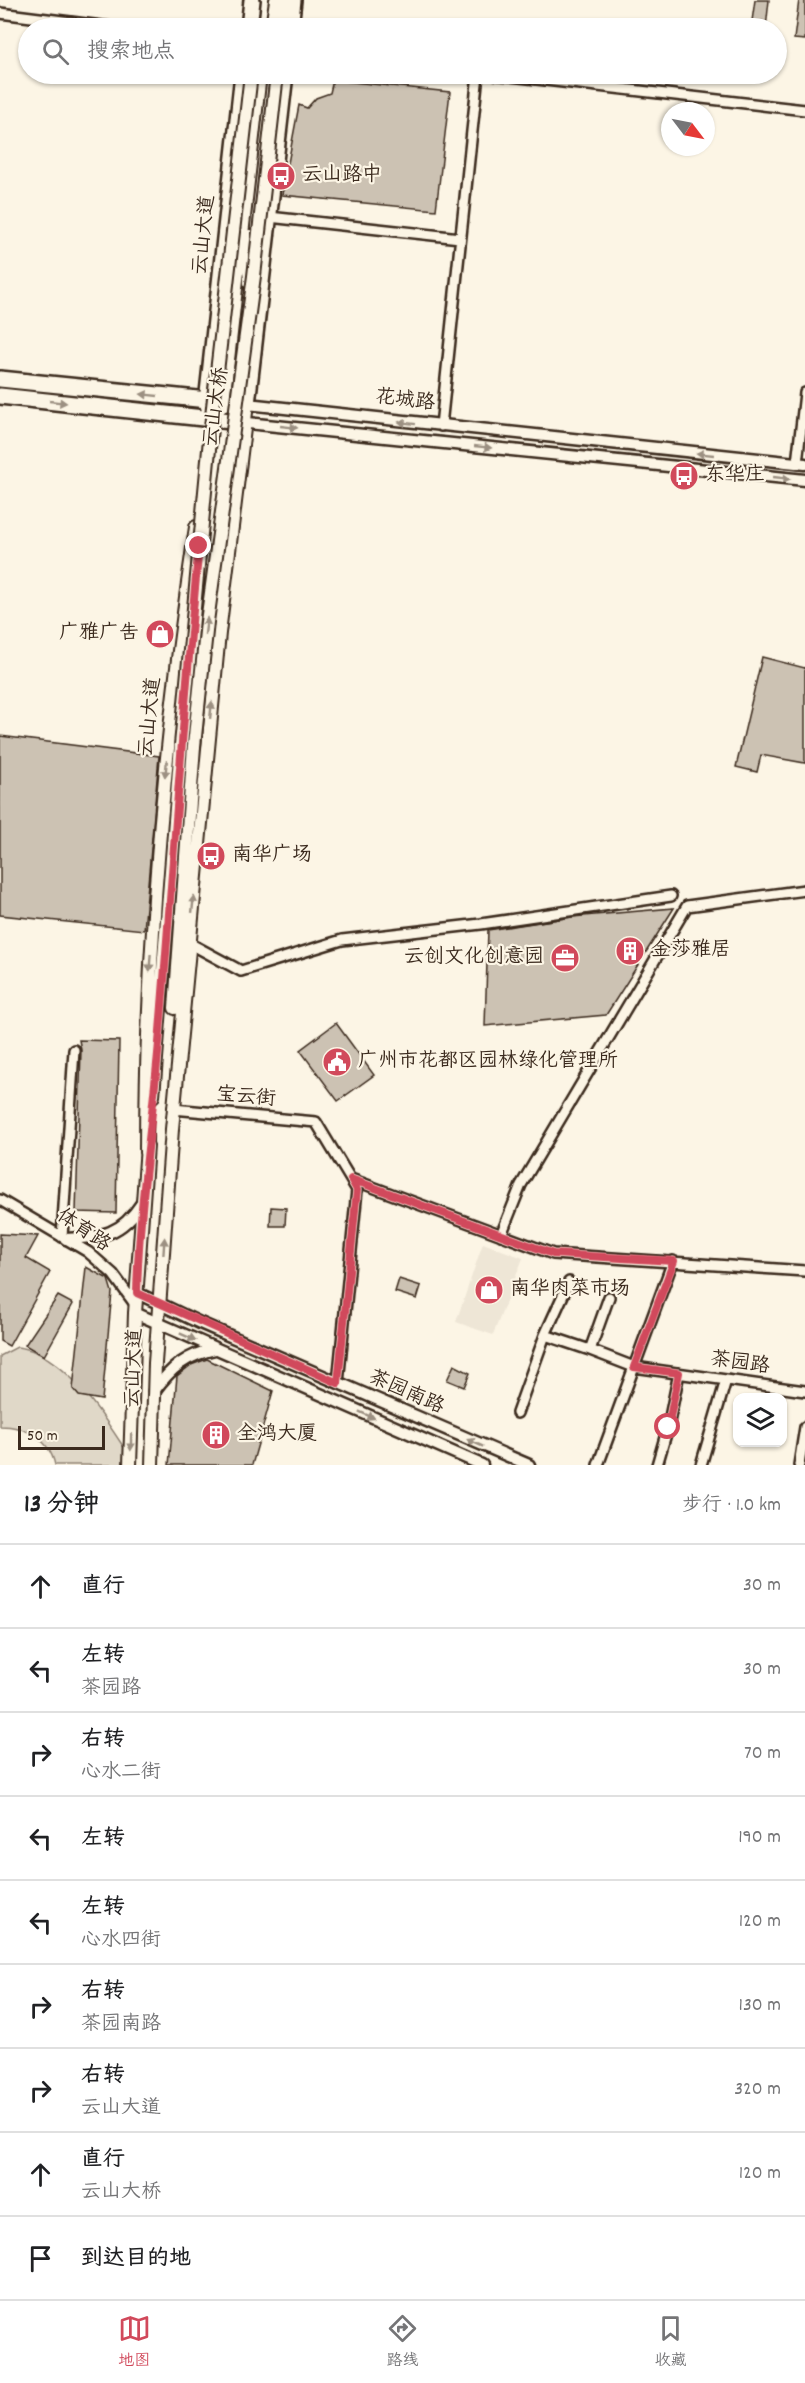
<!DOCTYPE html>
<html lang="zh">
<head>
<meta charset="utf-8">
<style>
	body { margin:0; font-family:Dekko,"LXGW WenKai TC",sans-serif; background:#f6f6f6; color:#202124 }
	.controls { position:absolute; right:18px; bottom:18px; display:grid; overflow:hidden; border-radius:12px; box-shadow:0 2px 4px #0004 }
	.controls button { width:54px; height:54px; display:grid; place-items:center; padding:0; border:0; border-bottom:2px solid #e0e0e0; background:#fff; color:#202124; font:30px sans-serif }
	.compass { position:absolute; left:661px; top:102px; width:54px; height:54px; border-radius:50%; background:#fff; box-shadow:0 2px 4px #0004; rotate:122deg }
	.scale { position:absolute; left:18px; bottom:15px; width:87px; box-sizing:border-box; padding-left:6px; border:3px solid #3b2a1e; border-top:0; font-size:16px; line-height:21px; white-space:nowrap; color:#3b2a1e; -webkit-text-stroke:4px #fcf5e5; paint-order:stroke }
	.stop { position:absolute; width:18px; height:18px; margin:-14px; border:4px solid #d1495b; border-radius:50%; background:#fff }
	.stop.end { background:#d1495b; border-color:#fff; box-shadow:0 2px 6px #0008 }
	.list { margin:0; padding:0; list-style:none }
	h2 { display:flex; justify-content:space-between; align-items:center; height:78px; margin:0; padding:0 24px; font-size:26px }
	h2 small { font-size:20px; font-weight:400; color:#757577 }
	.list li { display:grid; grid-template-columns:39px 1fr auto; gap:18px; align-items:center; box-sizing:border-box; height:84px; padding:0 24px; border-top:2px solid #e0e0e0 }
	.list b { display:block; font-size:22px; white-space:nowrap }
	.list p { margin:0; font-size:20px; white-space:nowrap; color:#757577 }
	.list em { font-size:20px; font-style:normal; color:#757577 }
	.icon { flex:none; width:33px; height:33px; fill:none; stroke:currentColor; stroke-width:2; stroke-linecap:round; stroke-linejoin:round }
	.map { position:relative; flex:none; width:805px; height:1465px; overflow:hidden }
	.search { position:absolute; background:#fff; box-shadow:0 2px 4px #0004; left:18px; right:18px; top:18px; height:66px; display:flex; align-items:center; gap:15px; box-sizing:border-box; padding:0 21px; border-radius:33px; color:#757577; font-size:22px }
	.sheet { height:834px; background:#fff }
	nav { display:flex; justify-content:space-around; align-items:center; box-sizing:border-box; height:84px; border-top:2px solid #e0e0e0; background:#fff; font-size:16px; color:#757577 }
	nav a { display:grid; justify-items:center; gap:3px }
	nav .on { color:#d1495b }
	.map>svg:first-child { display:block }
</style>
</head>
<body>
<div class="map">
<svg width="805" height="1465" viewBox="0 0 805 1465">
	<rect width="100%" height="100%" fill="#fcf5e5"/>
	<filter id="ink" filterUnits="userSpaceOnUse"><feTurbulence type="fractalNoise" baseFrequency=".0167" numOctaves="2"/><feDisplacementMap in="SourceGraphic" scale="12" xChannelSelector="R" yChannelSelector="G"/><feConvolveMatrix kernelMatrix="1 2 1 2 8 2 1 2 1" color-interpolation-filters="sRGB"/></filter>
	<g filter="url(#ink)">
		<path fill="#eee6d6" d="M483,1243L523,1258L493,1335L456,1322Z"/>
		<path fill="#e0d8c8" stroke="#8e8173" stroke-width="1.5" d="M17,1347C64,1351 107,1421 130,1457V1465H55C49,1438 25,1426 0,1426V1356Z"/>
		<path fill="#ccc2b3" stroke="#3b2a1e" stroke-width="1.5" d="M755,0H769L766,28H751Z
			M799,0H805V40L794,39Z
			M333,80L450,92L436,210L282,195L299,105L307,108L316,98L330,93Z
			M762,657L805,668V763L761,755L757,772L736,767Z
			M0,736L159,756L144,930L0,915Z
			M674,908L606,1015L485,1026L488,930L572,917Z
			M336,1023L374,1075L338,1101L300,1050Z
			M79,1040L119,1041L116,1213L76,1212L81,1050Z
			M271,1207L286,1208L285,1226H270Z
			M0,1234L38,1236L26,1258L50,1272L9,1346L0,1341Z
			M86,1267L108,1279L112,1292L102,1400L79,1396L73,1389Z
			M399,1279L421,1286L417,1299L395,1292Z
			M58,1296L73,1304L44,1356L25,1345Z
			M207,1359L273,1391L252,1465H169L177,1376L191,1365Z
			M454,1365L470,1373L464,1387L447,1380Z"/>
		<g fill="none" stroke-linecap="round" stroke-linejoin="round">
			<g stroke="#3b2a1e" stroke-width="14">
				<path id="minor" d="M0,13L118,28
					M493,74L805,110
					M269,217L460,238
					M441,426L478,74
					M797,463L805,393
					M189,943L241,971L342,940L481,924L671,896
					M173,1109L316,1122L357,1190L338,1383
					M351,1179L553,1254L805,1271
					M0,1200L88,1252L113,1274L135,1304
					M501,1235L521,1185L687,906L805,890
					M62,1237L74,1050
					M569,1282L545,1335L590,1350
					M609,1297L590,1350L634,1367L805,1391
					M517,1413L545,1335
					M598,1465L673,1261
					M657,1465L668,1427L679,1373
					M701,1465L726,1380
					M799,1465L805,1427"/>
			</g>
			<g stroke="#3b2a1e" stroke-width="15">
				<path id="tertiary" d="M247,404L805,464
					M238,422L805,480
					M66,1239C103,1237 121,1235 142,1203
					M137,1293L200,1323L529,1465
					M135,1313L482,1465
					M154,1391C171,1368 186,1355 215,1349"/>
			</g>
			<g stroke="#3b2a1e" stroke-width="16">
				<path id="secondary" d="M272,28L276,0
					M282,28L285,0
					M250,284V236
					M220,408L223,403L228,360L260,74
					M175,1008L194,746
					M153,1096L181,745
					M146,1153C146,943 165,734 196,527
					M130,1465L135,1313L147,1146
					M152,1465L155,1363L172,1129L219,633L247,404"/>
			</g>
			<g stroke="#3b2a1e" stroke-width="20">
				<path id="trunk" d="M249,28L252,0
					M290,28L293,0
					M0,379L247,404
					M0,396L231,421L247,404L285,74
					M213,420L207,402L243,74"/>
			</g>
			<use href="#minor" stroke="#fcf5e5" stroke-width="9"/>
			<use href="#tertiary" stroke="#fcf5e5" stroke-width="10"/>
			<use href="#secondary" stroke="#fcf5e5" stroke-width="12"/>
			<use href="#trunk" stroke="#fcf5e5" stroke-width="15"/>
			<g stroke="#3b2a1e" stroke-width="16" stroke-linecap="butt">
				<path id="secondary-bridge" d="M181,745L213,407L251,74
					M194,746L207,622L254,276L277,74"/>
			</g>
			<use href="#secondary-bridge" stroke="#fcf5e5" stroke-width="12"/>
		</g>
		<defs><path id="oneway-solid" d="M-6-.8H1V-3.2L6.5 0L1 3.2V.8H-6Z" transform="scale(1.5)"/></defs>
		<g fill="#9c9082">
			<use href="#oneway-solid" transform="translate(149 395) rotate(-174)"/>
			<use href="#oneway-solid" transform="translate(58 402) rotate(6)"/>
			<use href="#oneway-solid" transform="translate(407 423) rotate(-173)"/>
			<use href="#oneway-solid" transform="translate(289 427) rotate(6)"/>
			<use href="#oneway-solid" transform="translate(483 447) rotate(6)"/>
			<use href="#oneway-solid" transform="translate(705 454) rotate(-174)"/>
			<use href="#oneway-solid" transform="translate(782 478) rotate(6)"/>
			<use href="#oneway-solid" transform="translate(206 626) rotate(-83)"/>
			<use href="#oneway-solid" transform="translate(211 710) rotate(-84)"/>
			<use href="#oneway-solid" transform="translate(166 769) rotate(96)"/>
			<use href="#oneway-solid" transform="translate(193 904) rotate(-84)"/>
			<use href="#oneway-solid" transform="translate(150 963) rotate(94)"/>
			<use href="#oneway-solid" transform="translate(164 1246) rotate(-86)"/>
			<use href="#oneway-solid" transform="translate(188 1337) rotate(24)"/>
			<use href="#oneway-solid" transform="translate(367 1415) rotate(24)"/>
			<use href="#oneway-solid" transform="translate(131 1442) rotate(91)"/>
			<use href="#oneway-solid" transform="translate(475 1443) rotate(-156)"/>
		</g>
	</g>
	<g fill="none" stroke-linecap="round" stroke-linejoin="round" filter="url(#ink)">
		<path stroke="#d1495b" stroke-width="8" d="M199,546C183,707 173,869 160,1031C153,1118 139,1205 137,1293L338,1383L357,1190L351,1179L553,1254L674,1261L634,1367L679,1373L668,1427"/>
	</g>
	<defs>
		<g id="bus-disc" transform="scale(1.5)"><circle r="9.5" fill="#d1495b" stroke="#fcf5e5"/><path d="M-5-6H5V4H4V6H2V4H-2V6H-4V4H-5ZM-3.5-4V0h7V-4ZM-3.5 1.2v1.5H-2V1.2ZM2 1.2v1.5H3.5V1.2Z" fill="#fff"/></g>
		<g id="shop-disc" transform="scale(1.5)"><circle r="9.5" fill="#d1495b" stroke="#fcf5e5"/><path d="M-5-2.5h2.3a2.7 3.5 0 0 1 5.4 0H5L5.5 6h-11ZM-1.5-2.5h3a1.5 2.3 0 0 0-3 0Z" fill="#fff"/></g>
		<g id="building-disc" transform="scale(1.5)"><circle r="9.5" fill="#d1495b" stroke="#fcf5e5"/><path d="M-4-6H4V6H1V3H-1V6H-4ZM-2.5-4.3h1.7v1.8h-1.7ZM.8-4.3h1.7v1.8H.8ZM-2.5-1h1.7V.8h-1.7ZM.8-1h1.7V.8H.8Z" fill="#fff"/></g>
		<g id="office-disc" transform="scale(1.5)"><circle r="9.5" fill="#d1495b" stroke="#fcf5e5"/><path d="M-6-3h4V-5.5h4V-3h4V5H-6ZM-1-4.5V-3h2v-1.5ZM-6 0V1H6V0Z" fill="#fff"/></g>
		<g id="civic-disc" transform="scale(1.5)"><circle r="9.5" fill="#d1495b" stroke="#fcf5e5"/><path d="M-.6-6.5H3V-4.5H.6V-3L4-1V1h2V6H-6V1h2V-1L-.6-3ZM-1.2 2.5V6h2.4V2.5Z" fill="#fff"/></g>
	</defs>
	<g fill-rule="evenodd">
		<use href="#bus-disc" x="281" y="176"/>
		<use href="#bus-disc" x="684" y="476"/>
		<use href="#shop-disc" x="160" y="634"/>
		<use href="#bus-disc" x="211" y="856"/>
		<use href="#building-disc" x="630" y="951"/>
		<use href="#office-disc" x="565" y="958"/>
		<use href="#civic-disc" x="337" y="1062"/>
		<use href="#shop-disc" x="489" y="1290"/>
		<use href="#building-disc" x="216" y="1435"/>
	</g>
	<g text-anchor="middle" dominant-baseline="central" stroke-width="4.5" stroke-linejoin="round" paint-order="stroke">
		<g font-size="20" fill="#3b2a1e" stroke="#fcf5e5" text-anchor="start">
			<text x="302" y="176">云山路中</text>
			<text x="705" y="476">东华庄</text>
			<text x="139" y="634" text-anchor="end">广雅广告</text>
			<text x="232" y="856">南华广场</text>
			<text x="651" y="951">金莎雅居</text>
			<text x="544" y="958" text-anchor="end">云创文化创意园</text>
			<text x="358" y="1062">广州市花都区园林绿化管理所</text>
			<text x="510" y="1290">南华肉菜市场</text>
			<text x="237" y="1435">全鸿大厦</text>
		</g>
		<g font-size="20" fill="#3b2a1e" stroke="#fcf5e5">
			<text transform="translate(205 235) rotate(-84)">云山大道</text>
			<text transform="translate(405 401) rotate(7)">花城路</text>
			<text transform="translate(217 407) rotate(-82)">云山大桥</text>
			<text transform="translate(151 717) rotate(-84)">云山大道</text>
			<text transform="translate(246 1098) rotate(5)">宝云街</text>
			<text transform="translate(83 1231) rotate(34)">体育路</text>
			<text transform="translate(740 1364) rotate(8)">茶园路</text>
			<text transform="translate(135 1368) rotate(-88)">云山大道</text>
			<text transform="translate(406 1393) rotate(24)">茶园南路</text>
		</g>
	</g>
</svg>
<div class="controls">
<button><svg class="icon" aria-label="layers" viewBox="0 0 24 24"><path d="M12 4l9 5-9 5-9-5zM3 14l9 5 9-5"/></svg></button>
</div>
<svg class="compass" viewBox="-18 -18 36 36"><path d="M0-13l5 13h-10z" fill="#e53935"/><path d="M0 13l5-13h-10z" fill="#757577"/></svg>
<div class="scale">50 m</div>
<div class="stop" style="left:668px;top:1427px"></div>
<div class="stop end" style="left:199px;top:546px"></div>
<div class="search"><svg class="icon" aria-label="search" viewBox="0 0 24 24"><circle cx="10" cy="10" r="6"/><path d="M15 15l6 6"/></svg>搜索地点</div>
</div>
<section class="sheet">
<h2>13 分钟<small>步行 · 1.0 km</small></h2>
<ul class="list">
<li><svg class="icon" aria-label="ahead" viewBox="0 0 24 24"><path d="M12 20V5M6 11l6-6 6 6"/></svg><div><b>直行</b></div><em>30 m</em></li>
<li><svg class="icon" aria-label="left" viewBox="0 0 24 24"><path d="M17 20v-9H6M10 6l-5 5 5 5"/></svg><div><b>左转</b><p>茶园路</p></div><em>30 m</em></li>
<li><svg class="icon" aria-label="right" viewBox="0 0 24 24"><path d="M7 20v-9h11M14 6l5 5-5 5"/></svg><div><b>右转</b><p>心水二街</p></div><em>70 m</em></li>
<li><svg class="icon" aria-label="left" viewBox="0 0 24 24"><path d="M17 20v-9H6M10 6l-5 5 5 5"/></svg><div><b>左转</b></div><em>190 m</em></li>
<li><svg class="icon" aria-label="left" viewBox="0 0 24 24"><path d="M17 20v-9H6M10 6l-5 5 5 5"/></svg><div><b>左转</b><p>心水四街</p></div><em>120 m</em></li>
<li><svg class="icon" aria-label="right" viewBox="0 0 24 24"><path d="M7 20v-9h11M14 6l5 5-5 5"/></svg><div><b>右转</b><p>茶园南路</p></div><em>130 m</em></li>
<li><svg class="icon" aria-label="right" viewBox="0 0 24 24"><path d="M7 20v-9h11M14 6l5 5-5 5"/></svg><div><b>右转</b><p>云山大道</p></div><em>320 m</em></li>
<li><svg class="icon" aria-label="ahead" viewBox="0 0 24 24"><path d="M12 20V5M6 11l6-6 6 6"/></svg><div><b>直行</b><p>云山大桥</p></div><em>120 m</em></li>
<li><svg class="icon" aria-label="arrive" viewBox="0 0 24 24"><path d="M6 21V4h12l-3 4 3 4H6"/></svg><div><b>到达目的地</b></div></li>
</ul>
</section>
<nav>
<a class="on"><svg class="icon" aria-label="map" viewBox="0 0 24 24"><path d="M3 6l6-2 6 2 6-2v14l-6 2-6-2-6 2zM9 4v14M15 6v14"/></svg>地图</a>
<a><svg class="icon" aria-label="directions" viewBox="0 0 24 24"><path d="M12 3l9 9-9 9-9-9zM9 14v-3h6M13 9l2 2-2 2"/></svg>路线</a>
<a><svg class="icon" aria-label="saved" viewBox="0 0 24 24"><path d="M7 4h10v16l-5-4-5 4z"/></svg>收藏</a>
</nav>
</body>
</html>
